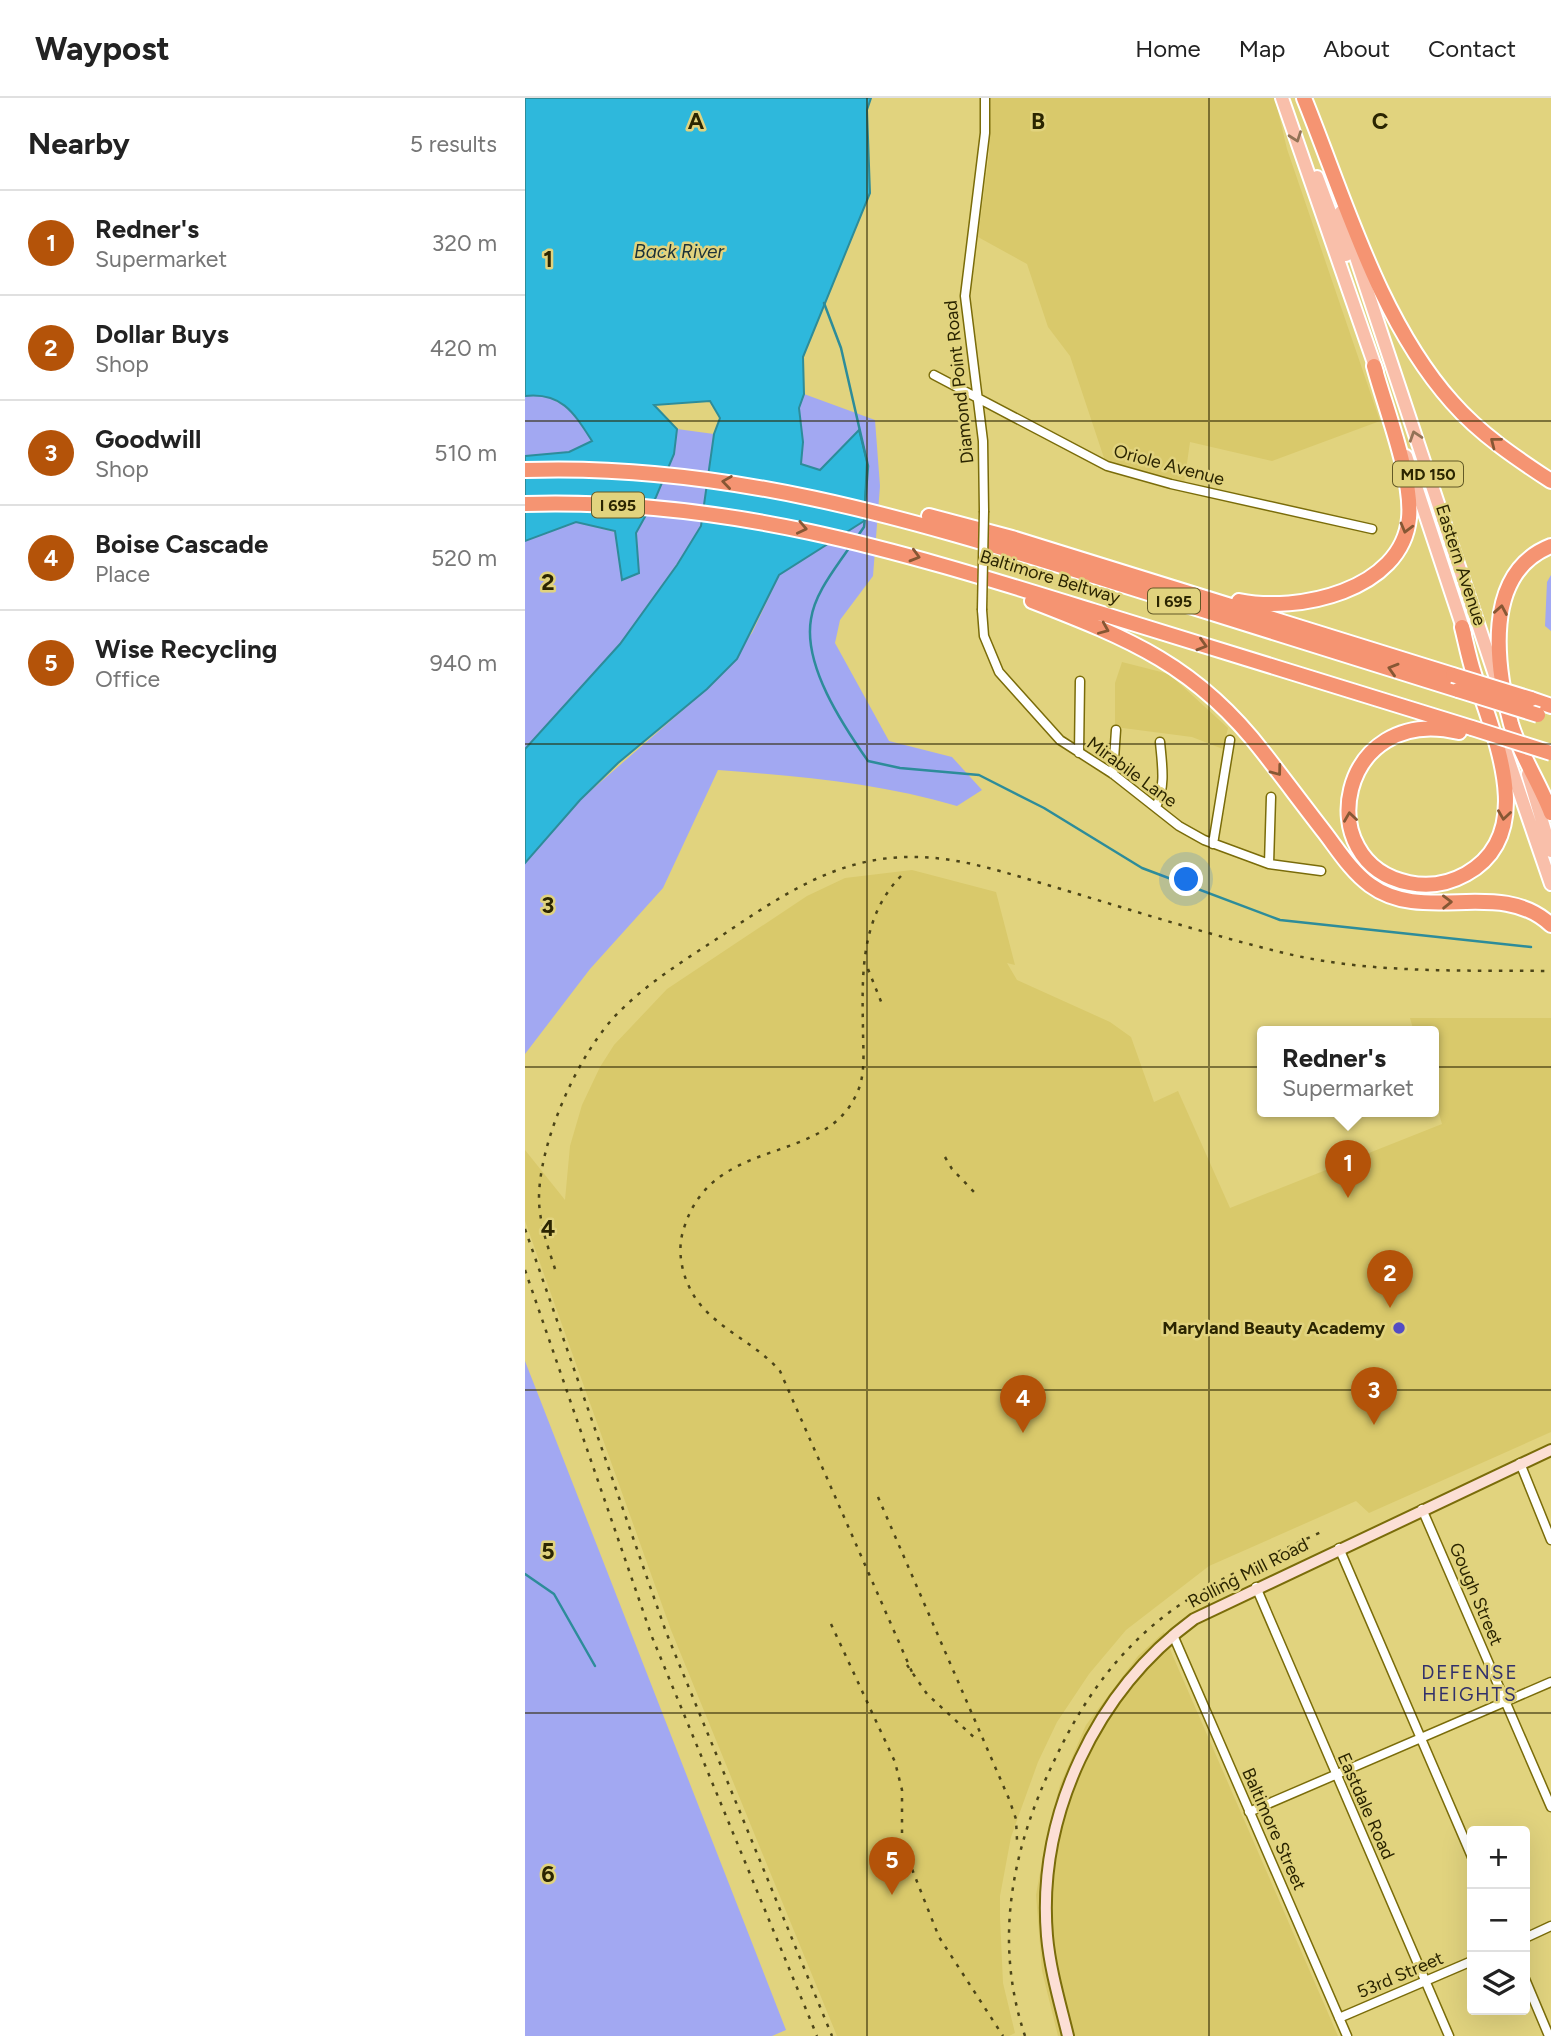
<!DOCTYPE html>
<html lang="en">
<head>
<meta charset="utf-8">
<style>
	body { margin:0; font-family:Figtree,sans-serif; background:#f6f6f6; color:#222 }
	.controls { position:absolute; right:21px; bottom:21px; display:grid; overflow:hidden; border-radius:7px; box-shadow:0 7px 28px #0002 }
	.controls button { width:63px; height:63px; display:grid; place-items:center; padding:0; border:0; border-bottom:2px solid #e0e0e0; background:#fff; color:#222; font:35px sans-serif }
	.you { position:absolute; left:662px; top:782px; width:24px; height:24px; margin:-18px; border:5px solid #fff; border-radius:50%; background:#1a73e8; box-shadow:0 0 0 10px #1a73e833 }
	.badge { display:grid; place-items:center; width:46px; height:46px; border-radius:50%; background:#b45309; color:#fff; font-size:23px; font-weight:700 }
	.pin { position:absolute; translate:-50% -58px; filter:drop-shadow(0 2px 4px #0008) }
	.pin::after { content:''; position:absolute; top:37px; width:24px; height:21px; background:inherit; clip-path:polygon(0 0,100% 0,50% 100%) }
	.popup { position:absolute; left:732px; top:928px; width:182px; height:91px; box-sizing:border-box; display:grid; place-content:center; border-radius:7px; background:#fff; filter:drop-shadow(0 2px 5px #0005); font-size:23px; white-space:nowrap; color:#767676 }
	.popup b { font-size:26px; color:#222 }
	.popup::after { content:''; position:absolute; left:50%; top:100%; margin-left:-14px; border:14px solid transparent; border-top-color:#fff }
	.list { margin:0; padding:0; list-style:none }
	h2 { display:flex; justify-content:space-between; align-items:center; height:91px; margin:0; padding:0 28px; font-size:30px }
	h2 small { font-size:23px; font-weight:400; color:#767676 }
	.list li { display:grid; grid-template-columns:46px 1fr auto; gap:21px; align-items:center; box-sizing:border-box; height:105px; padding:0 28px; border-top:2px solid #e0e0e0 }
	.list b { display:block; font-size:26px; white-space:nowrap }
	.list p { margin:0; font-size:23px; white-space:nowrap; color:#767676 }
	.list em { font-size:23px; font-style:normal; color:#767676 }
	.icon { flex:none; width:38px; height:38px; fill:none; stroke:currentColor; stroke-width:2; stroke-linecap:round; stroke-linejoin:round }
	.map { position:relative; flex:none; width:1026px; height:1938px; overflow:hidden }
	header { display:flex; align-items:center; gap:42px; box-sizing:border-box; height:98px; padding:0 35px; background:#fff; border-bottom:2px solid #e0e0e0 }
	header strong { font-size:33px }
	nav { display:flex; gap:38px; margin-inline-start:auto; font-size:24px }
	main { display:flex }
	aside { flex:1; background:#fff }
	.map>svg:first-child { display:block }
</style>
</head>
<body>
<header>
<strong>Waypost</strong>
<nav><a>Home</a><a>Map</a><a>About</a><a>Contact</a></nav>
</header>
<main>
<aside>
<h2>Nearby<small>5 results</small></h2>
<ul class="list">
<li><span class="badge">1</span><div><b>Redner's</b><p>Supermarket</p></div><em>320 m</em></li>
<li><span class="badge">2</span><div><b>Dollar Buys</b><p>Shop</p></div><em>420 m</em></li>
<li><span class="badge">3</span><div><b>Goodwill</b><p>Shop</p></div><em>510 m</em></li>
<li><span class="badge">4</span><div><b>Boise Cascade</b><p>Place</p></div><em>520 m</em></li>
<li><span class="badge">5</span><div><b>Wise Recycling</b><p>Office</p></div><em>940 m</em></li>
</ul>
</aside>
<div class="map">
<svg width="1026" height="1938" viewBox="0 0 1026 1938">
	<rect width="100%" height="100%" fill="#e1d37e"/>
	<path fill="#d9c96b" d="M466,0H750L762,51L855,323L747,363L665,344L659,386L580,363L545,258L523,229L502,166L453,139L464,56Z
		M597,564L644,576L703,630L698,651L667,639L590,629V585Z
		M387,772L471,794L490,867L482,865L492,882L585,924L606,939L629,1004L653,993L705,1110L917,1026L909,999V934H889L885,920H1026V1334L844,1415L831,1403L684,1468L601,1532L564,1576L532,1624L513,1664L486,1739L475,1798V1820L478,1885L490,1935L484,1938H312L146,1532L0,1123V1052L40,1102L45,1048L57,1007L75,969L89,947L142,891L282,798L320,780Z
		M639,1534L647,1556L813,1938H533L517,1873L511,1797L521,1740L535,1687L561,1627L613,1558Z"/>
	<path fill="#a2a8f2" d="M17,296L46,311L67,343L44,354L0,358V298Z
		M279,296L350,322L355,388L348,478L315,522L310,545L364,643L427,659L457,692L432,708C355,685 273,678 193,672L138,790L65,871L0,956V765L55,702L182,591L227,535L252,482L266,440L278,344L274,310Z
		M152,331L189,336L176,428L154,463L95,546L0,652V443L51,424L90,434L97,482C101,466 105,449 112,434C128,399 148,371 152,331Z
		M1026,477V533L1020,528L1022,484Z
		M0,1263L261,1932L247,1938H0Z"/>
	<path fill="#2eb8dc" stroke="#2d8c9a" stroke-width="2" d="M0,0H346L342,12L345,95L278,259L279,296L274,310L278,344L276,366L295,372L334,332L342,363L339,423L254,477L212,561L182,591L93,665L55,702L0,765V651L95,546L152,467L176,428L189,336L195,320L185,303L129,307L152,331L149,356L131,399L111,435L114,475L97,482L90,433L51,424L0,443V358L44,354L67,343C49,315 37,294 0,298Z"/>
	<g fill="none" stroke-linecap="round" stroke-linejoin="round">
		<path stroke="#2d8c9a" stroke-width="2.5" d="M299,205L316,250L343,368L340,406
			M332,439L339,429L340,419
			M324,450C310,471 290,495 286,521C278,567 317,626 343,663L375,670L454,677L519,710L617,770L755,822L1006,849
			M0,1476L29,1496L70,1568"/>
		<g stroke="#7a6c0a" stroke-width="11">
			<path id="street" d="M409,277L582,368L646,386L847,431
				M459,413L458,343L440,198L460,35V0
				M457,512L459,538L474,574L535,642L588,676L654,728L679,742L744,766L796,773
				M554,655L555,583
				M588,676L591,632
				M631,709C641,688 637,666 635,644
				M688,746L705,642
				M744,766L746,699
				M995,1365L1026,1442
				M897,1411L1026,1709
				M814,1450L947,1759
				M731,1489L924,1938
				M648,1537L822,1938
				M724,1714L1026,1584
				M1000,1840L1026,1828
				M1000,1881L1024,1938
				M814,1920L947,1863"/>
		</g>
		<g stroke="#7a6c0a" stroke-width="14">
			<path id="secondary" d="M543,1938C535,1905 525,1872 522,1838C512,1717 571,1593 669,1521L1026,1352"/>
		</g>
		<g stroke="#fff" stroke-width="16">
			<path id="primary" d="M757,0L852,274
				M792,79L821,157
				M816,114L974,589
				M881,358L940,536
				M977,643L1026,786
				M1003,676L1026,753"/>
		</g>
		<g stroke="#fff" stroke-width="18">
			<path id="highway" d="M779,0C820,101 854,222 927,304C955,336 991,360 1026,383
				M0,372C200,365 381,420 569,478C691,516 812,554 933,592
				M0,406C206,400 374,453 568,513C694,552 821,591 947,630
				M404,418L487,440L928,577
				M1026,448C957,475 971,569 986,626C995,656 1015,686 1026,715
				M507,503C605,541 672,568 738,654C759,681 779,708 800,735C813,752 826,773 845,787C899,827 975,779 1026,827
				M714,503C772,515 877,493 884,420C888,380 860,309 849,268
				M1006,601L1026,608
				M934,634C813,605 784,765 884,785C903,789 923,786 941,776C1015,735 967,635 949,576C944,561 941,545 937,529"/>
		</g>
		<use href="#street" stroke="#fff" stroke-width="8"/>
		<use href="#secondary" stroke="#fcdfd5" stroke-width="10"/>
		<use href="#primary" stroke="#f9bfaa" stroke-width="12"/>
		<use href="#highway" stroke="#f59472" stroke-width="14"/>
		<path stroke="#4c4518" stroke-width="2.5" stroke-dasharray="3.5 7" stroke-linecap="butt" d="M376,778C335,820 337,877 338,932C338,953 341,976 332,995C300,1069 188,1036 159,1130C151,1153 157,1180 171,1201C192,1231 231,1245 255,1273L387,1574
			M343,871L357,906
			M420,1059L427,1071L450,1095
			M0,1131L141,1534L307,1938
			M30,1171C23,1149 15,1127 14,1103C13,1045 54,953 95,913C128,880 170,856 208,830C265,792 318,758 389,759C436,759 481,775 526,788C603,811 681,836 759,855C846,876 937,872 1026,873
			M0,1172L127,1539L292,1938
			M353,1399L484,1701L491,1721L492,1742
			M306,1526L370,1664L377,1692V1746L414,1839L478,1938
			M382,1567L402,1596L453,1643
			M500,1938C468,1842 487,1750 530,1661C557,1604 591,1555 642,1516C689,1481 743,1459 796,1434"/>
		<g stroke="#7a6c0a" stroke-width="11" stroke-linecap="butt">
			<path id="street-bridge" d="M457,512L459,413"/>
		</g>
		<g stroke="#fff" stroke-width="18" stroke-linecap="butt">
			<path id="highway-bridge" d="M928,577L1006,601
				M933,592L1013,617
				M947,630L1026,655"/>
		</g>
		<use href="#street-bridge" stroke="#fff" stroke-width="8"/>
		<use href="#highway-bridge" stroke="#f59472" stroke-width="14"/>
	</g>
	<defs><path id="oneway-chevron" d="M-2-3.5L2.5 0L-2 3.5" fill="none" stroke-width="1.6" stroke-linecap="round" stroke-linejoin="round" transform="scale(1.75)"/></defs>
	<g stroke="#927256">
		<use href="#oneway-chevron" transform="translate(771 39) rotate(70)"/>
		<use href="#oneway-chevron" transform="translate(890 338) rotate(-108)"/>
	</g>
	<g stroke="#865734">
		<use href="#oneway-chevron" transform="translate(970 344) rotate(-142)"/>
		<use href="#oneway-chevron" transform="translate(202 384) rotate(-172)"/>
		<use href="#oneway-chevron" transform="translate(277 430) rotate(12)"/>
		<use href="#oneway-chevron" transform="translate(881 430) rotate(105)"/>
		<use href="#oneway-chevron" transform="translate(390 458) rotate(16)"/>
		<use href="#oneway-chevron" transform="translate(976 512) rotate(-80)"/>
		<use href="#oneway-chevron" transform="translate(579 531) rotate(23)"/>
		<use href="#oneway-chevron" transform="translate(677 547) rotate(17)"/>
		<use href="#oneway-chevron" transform="translate(868 571) rotate(-163)"/>
		<use href="#oneway-chevron" transform="translate(752 673) rotate(53)"/>
		<use href="#oneway-chevron" transform="translate(979 717) rotate(98)"/>
		<use href="#oneway-chevron" transform="translate(825 719) rotate(-98)"/>
		<use href="#oneway-chevron" transform="translate(922 804) rotate(-1)"/>
	</g>
	<path fill="none" stroke="#2b2501" stroke-width="2" stroke-opacity="0.55" d="M342,0V1938M684,0V1938M0,323H1026M0,646H1026M0,969H1026M0,1292H1026M0,1615H1026"/>
	<circle fill="#534cc4" stroke="#e1d37e" stroke-width="2.5" cx="874" cy="1230" r="7"/>
	<g text-anchor="middle" dominant-baseline="central" stroke-width="5" stroke-linejoin="round" paint-order="stroke">
		<g fill="#e1d37e" stroke="#625926" stroke-width="2">
			<rect x="868" y="363.5" width="70" height="25" rx="5"/>
			<rect x="67" y="394.5" width="52" height="25" rx="5"/>
			<rect x="623" y="490.5" width="52" height="25" rx="5"/>
		</g>
		<g font-size="16" font-weight="bold" fill="#2b2501">
			<text x="903" y="376">MD 150</text>
			<text x="93" y="407">I 695</text>
			<text x="649" y="503">I 695</text>
		</g>
		<g font-size="18" fill="#2b2501" stroke="#e1d37e">
			<text transform="translate(434 284) rotate(-96)">Diamond Point Road</text>
			<text transform="translate(644 367) rotate(15)">Oriole Avenue</text>
			<text transform="translate(936 467) rotate(72)">Eastern Avenue</text>
			<text transform="translate(525 479) rotate(17)">Baltimore Beltway</text>
			<text transform="translate(607 674) rotate(36)">Mirabile Lane</text>
			<text transform="translate(723 1475) rotate(-27)">Rolling Mill Road</text>
			<text transform="translate(951 1496) rotate(67)">Gough Street</text>
			<text transform="translate(841 1708) rotate(66)">Eastdale Road</text>
			<text transform="translate(749 1731) rotate(66)">Baltimore Street</text>
			<text transform="translate(875 1877) rotate(-23)">53rd Street</text>
		</g>
		<g font-size="18" font-weight="bold" fill="#2b2501" stroke="#e1d37e" text-anchor="end">
			<text x="860" y="1230">Maryland Beauty Academy</text>
		</g>
		<g font-size="19" font-style="italic" fill="#1c3239" stroke="#e1d37e">
			<text x="154" y="153">Back River</text>
		</g>
		<g font-size="19" letter-spacing="2" fill="#31306b" stroke="#e1d37e">
			<text x="945" y="1574">DEFENSE<tspan x="945" dy="22">HEIGHTS</tspan></text>
		</g>
	</g>
	<g font-size="23" text-anchor="middle" font-weight="bold" fill="#2b2501" stroke="#e1d37e" stroke-width="5" stroke-linejoin="round" paint-order="stroke">
		<text x="171" y="31">A</text>
		<text x="513" y="31">B</text>
		<text x="855" y="31">C</text>
		<text x="23" y="169">1</text>
		<text x="23" y="492">2</text>
		<text x="23" y="815">3</text>
		<text x="23" y="1138">4</text>
		<text x="23" y="1461">5</text>
		<text x="23" y="1784">6</text>
	</g>
</svg>
<div class="controls">
<button>+</button>
<button>−</button>
<button><svg class="icon" aria-label="layers" viewBox="0 0 24 24"><path d="M12 4l9 5-9 5-9-5zM3 14l9 5 9-5"/></svg></button>
</div>
<div class="you"></div>
<div class="pin badge" style="left:823px;top:1100px">1</div>
<div class="popup"><b>Redner's</b>Supermarket</div>
<div class="pin badge" style="left:865px;top:1210px">2</div>
<div class="pin badge" style="left:849px;top:1327px">3</div>
<div class="pin badge" style="left:498px;top:1335px">4</div>
<div class="pin badge" style="left:367px;top:1797px">5</div>
</div>
</main>
</body>
</html>
